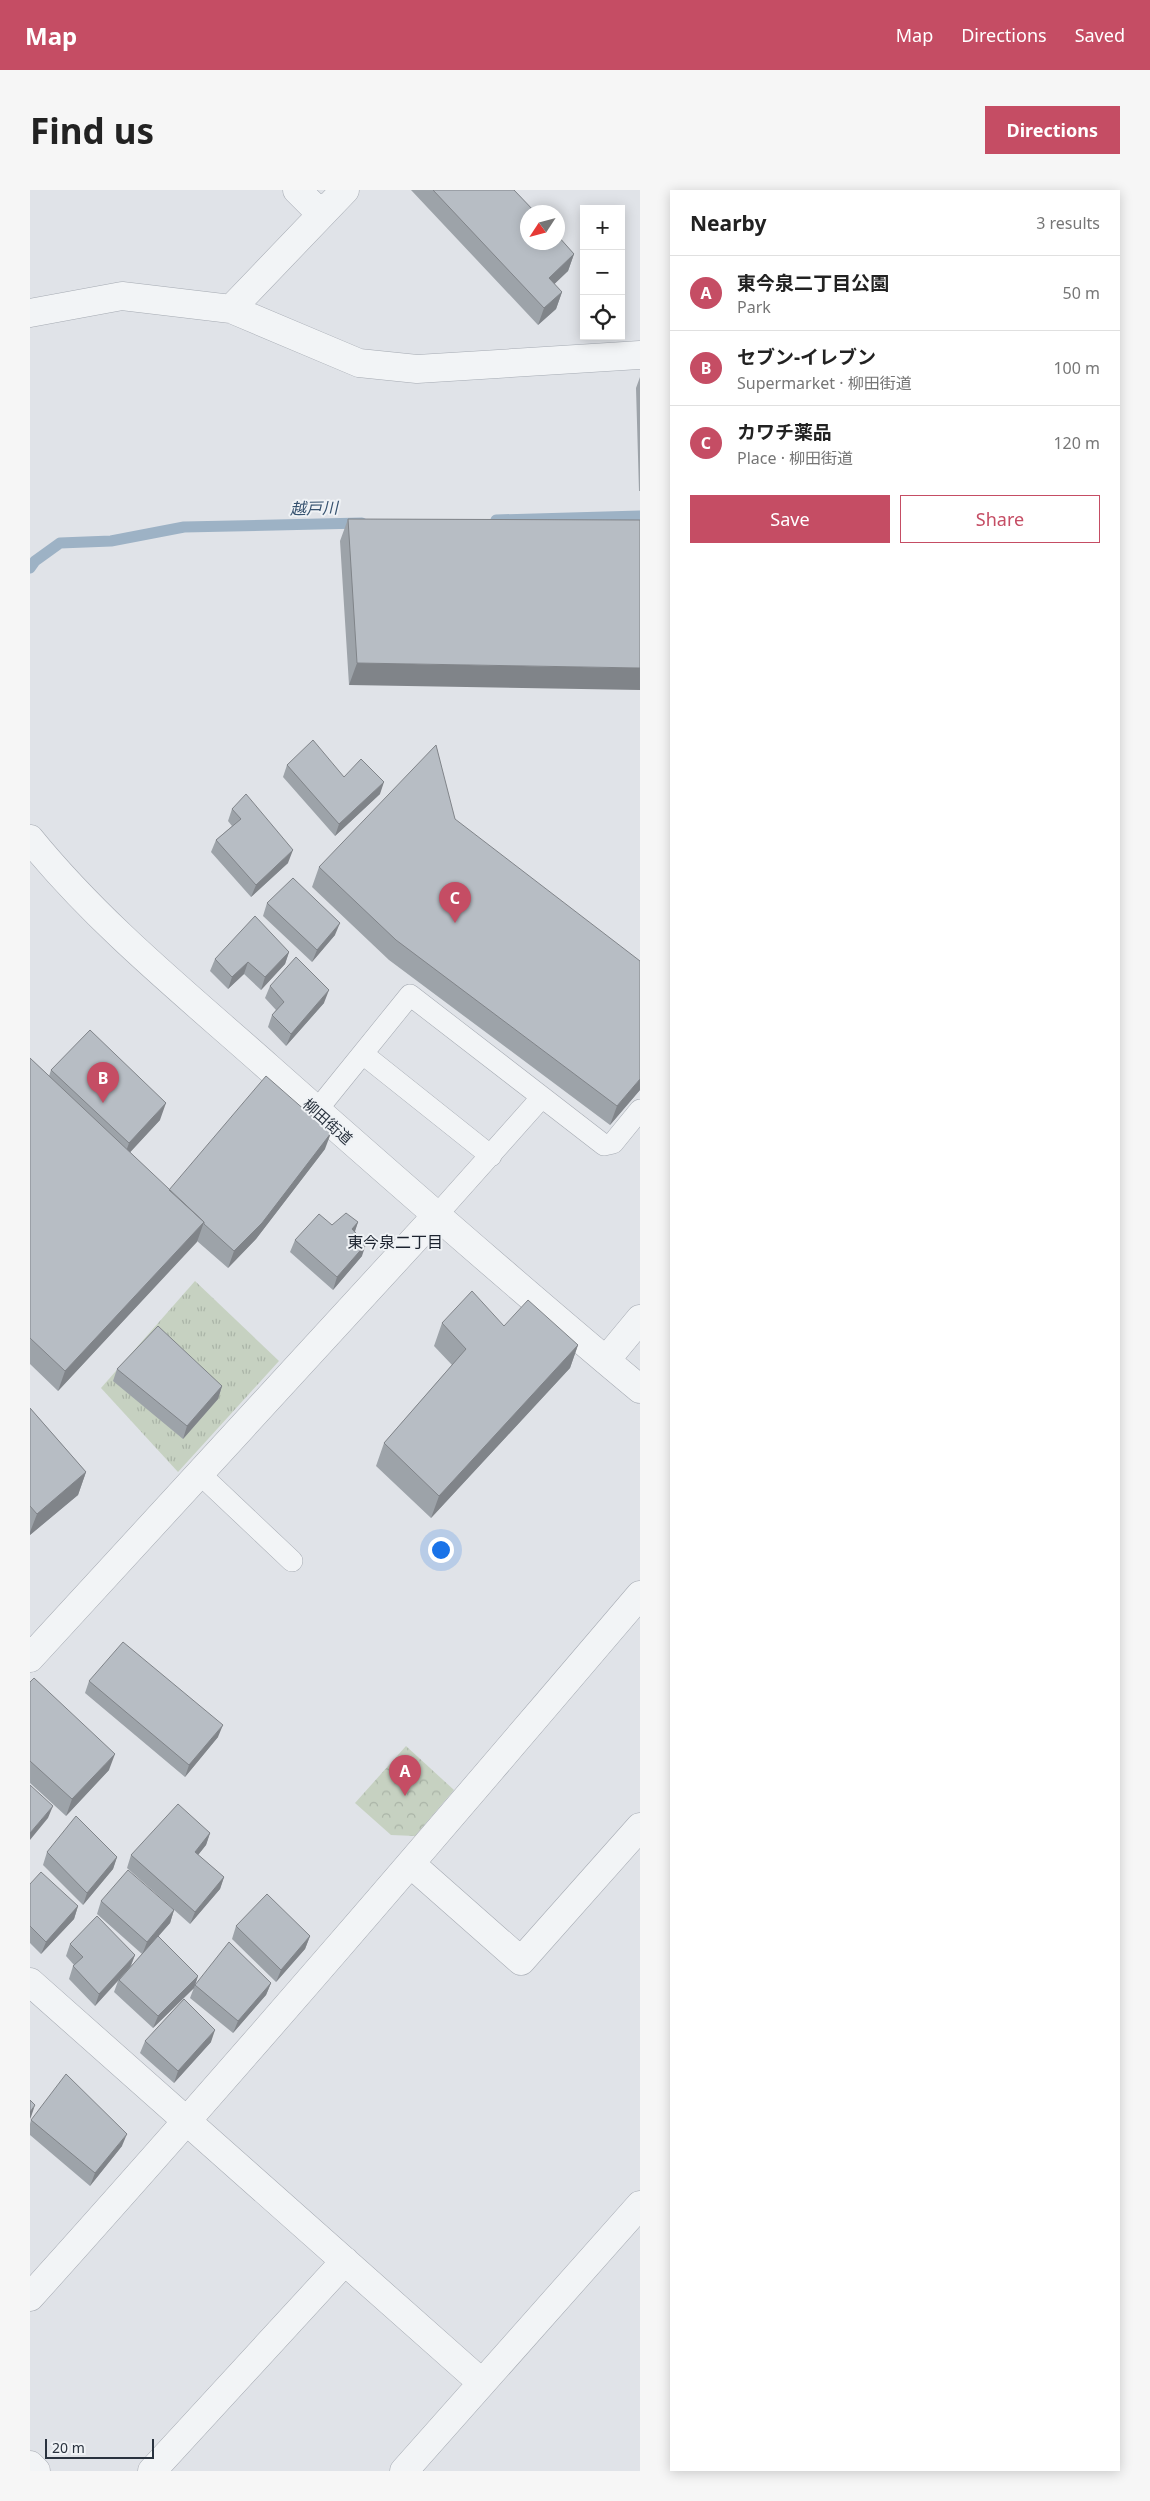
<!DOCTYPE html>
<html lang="en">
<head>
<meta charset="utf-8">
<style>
	body { margin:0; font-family:"Noto Sans","Noto Sans JP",sans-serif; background:#f6f6f6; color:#222 }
	.controls { position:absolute; right:15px; top:15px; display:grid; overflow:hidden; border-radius:0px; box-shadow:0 2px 12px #0003 }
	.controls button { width:45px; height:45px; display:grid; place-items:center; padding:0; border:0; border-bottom:1px solid #e0e0e0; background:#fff; color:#222; font:25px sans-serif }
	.compass { position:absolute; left:490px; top:15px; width:45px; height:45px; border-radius:50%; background:#fff; box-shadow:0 2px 12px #0003; rotate:234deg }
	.scale { position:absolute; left:15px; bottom:12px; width:109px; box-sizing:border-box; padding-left:5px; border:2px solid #29323e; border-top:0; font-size:14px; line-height:18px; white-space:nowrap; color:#29323e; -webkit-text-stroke:4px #eff2f5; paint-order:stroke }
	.you { position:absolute; left:410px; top:1359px; width:18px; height:18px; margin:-12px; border:4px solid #fff; border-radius:50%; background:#1a73e8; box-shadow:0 0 0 8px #1a73e833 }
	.badge { display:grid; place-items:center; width:32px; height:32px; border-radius:50%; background:#c54d64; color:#fff; font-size:16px; font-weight:700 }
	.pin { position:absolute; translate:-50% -41px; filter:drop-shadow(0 1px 2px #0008) }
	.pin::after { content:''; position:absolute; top:26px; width:18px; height:15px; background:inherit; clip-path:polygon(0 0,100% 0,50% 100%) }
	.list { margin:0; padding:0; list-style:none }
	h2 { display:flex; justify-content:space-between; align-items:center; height:65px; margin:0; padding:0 20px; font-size:21px }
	h2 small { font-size:16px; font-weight:400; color:#767676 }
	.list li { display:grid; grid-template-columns:32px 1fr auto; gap:15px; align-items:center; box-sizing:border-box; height:75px; padding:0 20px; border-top:1px solid #e0e0e0 }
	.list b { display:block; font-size:19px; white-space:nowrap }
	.list p { margin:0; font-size:16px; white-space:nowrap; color:#767676 }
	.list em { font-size:16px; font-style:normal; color:#767676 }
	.actions { display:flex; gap:10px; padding:15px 20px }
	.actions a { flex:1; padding:11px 0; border:1px solid #c54d64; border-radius:0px; text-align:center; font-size:18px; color:#c54d64 }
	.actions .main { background:#c54d64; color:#fff }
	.icon { flex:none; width:28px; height:28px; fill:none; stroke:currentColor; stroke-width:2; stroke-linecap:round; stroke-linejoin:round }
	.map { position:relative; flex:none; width:610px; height:2281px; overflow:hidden; border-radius:0px }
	header { display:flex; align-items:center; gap:30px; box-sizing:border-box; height:70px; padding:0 25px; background:#c54d64; color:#fff }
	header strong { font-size:24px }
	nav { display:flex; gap:28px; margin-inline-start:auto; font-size:18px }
	.intro { display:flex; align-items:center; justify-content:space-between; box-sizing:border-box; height:120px; padding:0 30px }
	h1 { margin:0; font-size:35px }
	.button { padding:12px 22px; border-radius:0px; background:#c54d64; color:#fff; font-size:18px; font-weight:700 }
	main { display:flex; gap:30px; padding:0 30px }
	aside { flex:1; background:#fff; border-radius:0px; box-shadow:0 2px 12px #0003 }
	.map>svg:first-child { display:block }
</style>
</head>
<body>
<header>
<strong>Map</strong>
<nav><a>Map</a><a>Directions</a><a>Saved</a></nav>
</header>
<div class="intro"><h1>Find us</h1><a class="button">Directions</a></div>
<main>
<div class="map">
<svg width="610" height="2281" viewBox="0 0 610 2281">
	<defs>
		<pattern id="grass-tufts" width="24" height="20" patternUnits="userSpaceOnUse" patternTransform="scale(1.25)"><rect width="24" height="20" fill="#c6d1c1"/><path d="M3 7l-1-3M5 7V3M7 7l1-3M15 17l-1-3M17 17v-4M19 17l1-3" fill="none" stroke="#aab4a7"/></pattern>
		<pattern id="park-crowns" width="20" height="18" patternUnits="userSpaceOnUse" patternTransform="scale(1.25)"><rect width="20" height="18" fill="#c6d1c1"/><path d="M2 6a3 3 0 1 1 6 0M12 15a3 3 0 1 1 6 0" fill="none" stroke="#aab4a7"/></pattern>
	</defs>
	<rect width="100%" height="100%" fill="#e0e3e8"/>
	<path fill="url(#grass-tufts)" d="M165,1091L249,1171L148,1282L71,1198Z"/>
	<path fill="url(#park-crowns)" d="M376,1556L424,1600L385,1646L361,1645L325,1613Z"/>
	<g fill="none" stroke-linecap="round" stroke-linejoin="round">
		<path stroke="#9db2c5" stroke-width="11" d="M466,330L610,326
			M0,378L5,371L30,353L81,351L154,337L332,333"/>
		<g stroke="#a5aab2" stroke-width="22">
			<path id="service" d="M333,864L461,966
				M287,920L380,805L512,907
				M406,1026L512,907L574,955L583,953L610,920
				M170,1284L262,1371"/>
		</g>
		<g stroke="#a5aab2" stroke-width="29">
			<path id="minor" d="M267,0L291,24
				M201,119L315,0
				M0,123L92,106L201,119L329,173L387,179L610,165
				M576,1170L610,1129
				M0,1468L406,1026
				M381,1674L491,1771L610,1637
				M0,1792L452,2193
				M0,2107C207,1877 409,1641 610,1405
				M0,2275L6,2281
				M122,2281L315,2071
				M374,2281L610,2015"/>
		</g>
		<g stroke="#a5aab2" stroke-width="29">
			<path id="tertiary" d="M0,649C70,735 156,804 238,877C361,986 484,1094 610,1199"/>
		</g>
		<use href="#service" stroke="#f2f4f6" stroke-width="21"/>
		<use href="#minor" stroke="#f2f4f6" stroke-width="28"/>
		<use href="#tertiary" stroke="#f2f4f6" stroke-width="28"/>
	</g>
	<path fill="#9da3a9" d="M381,0H484L544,64L538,81L524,94L532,102L526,119L508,135Z
		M610,187V301H609L606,198Z
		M318,329L610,330L319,495L310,351Z
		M257,575L314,587L350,604L305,646L253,587Z
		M202,619L258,673L221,707L181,662L186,650L202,636L198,631Z
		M425,629L610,900L580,935L359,770L282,697L289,677Z
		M237,713L305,745L282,772L233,726Z
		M259,762L255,774L231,800L214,784L198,799L180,781L185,769Z
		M240,796L294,813L256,856L238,837L242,825L246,820L235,808Z
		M0,868L19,886L21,880L130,930L100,962L139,1000L295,959L226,1049L198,1078L167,1051L28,1201L0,1174Z
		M328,1032L325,1041L332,1066L303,1100L260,1062L265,1050L302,1035Z
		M412,1133L474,1136L548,1155L540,1178L401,1328L346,1276L354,1253L422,1175L404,1156Z
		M87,1179L192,1196L188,1209L153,1249L83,1191Z
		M0,1218L56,1282L48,1305L0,1345Z
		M59,1491L188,1547L155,1587L55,1503Z
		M0,1492L79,1580L36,1626L0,1593Z
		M180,1643L176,1655L168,1665L194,1687L190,1699L160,1734L97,1678L101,1665Z
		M17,1662L87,1667L83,1679L53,1715L13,1675Z
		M0,1694L48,1716L44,1729L11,1764L0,1753Z
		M71,1711L144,1720L140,1733L123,1752L168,1786L164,1798L123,1838L84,1802L88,1791L65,1816L39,1789L43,1776L44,1775L36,1766L40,1754L105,1765L101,1776L112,1764L67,1724Z
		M206,1736L280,1746L275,1759L246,1792L202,1749Z
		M241,1793L236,1805L203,1843L160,1808L165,1795Z
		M115,1851L181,1852L144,1893L110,1863Z
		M1,1930L92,1956L60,1996L0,1945V1934Z"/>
	<path fill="#808489" d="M544,64L538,81L513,105L519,88Z
		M532,102L526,119L508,135L514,118Z
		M327,473L610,478V500L319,495Z
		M354,592L350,604L305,646L309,634Z
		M263,660L258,673L221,707L226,695Z
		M310,733L305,745L282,772L287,760Z
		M259,762L255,774L231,800L235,787Z
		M218,772L214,784L198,799L202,787Z
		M299,800L294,813L256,856L261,844Z
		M610,889V900L580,935L587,916Z
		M136,913L130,930L93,970L99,953Z
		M301,943L295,959L226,1049L198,1078L204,1061Z
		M174,1032L167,1052L28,1201L35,1181Z
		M328,1032L324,1044L322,1039Z
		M336,1054L332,1066L303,1100L307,1087Z
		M548,1155L540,1178L401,1328L409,1306Z
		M192,1196L188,1209L153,1249L157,1236Z
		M56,1282L48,1305L0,1345V1342L7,1324Z
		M193,1535L188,1547L155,1587L159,1575Z
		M85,1564L79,1580L36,1626L42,1609Z
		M23,1616L18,1628L0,1650V1643Z
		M180,1643L176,1655L160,1675L165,1662Z
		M87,1667L83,1679L53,1715L57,1703Z
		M194,1687L190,1699L160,1734L165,1722Z
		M48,1716L44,1729L11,1764L16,1752Z
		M144,1720L140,1733L112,1765L117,1752Z
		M280,1746L275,1759L246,1792L251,1780Z
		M105,1765L100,1777L65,1816L69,1804Z
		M168,1786L164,1798L123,1838L128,1826Z
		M241,1793L236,1805L203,1843L208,1831Z
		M185,1840L181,1852L144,1893L148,1881Z
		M5,1915L1,1927L0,1929V1922Z
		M97,1944L92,1956L60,1996L65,1983Z"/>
	<path fill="#b7bdc4" stroke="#808489" d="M403,0H484L505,22H498V52H528V46L544,64L519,88L532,102L514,118Z
		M318,329L610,330V478L327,473Z
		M283,550L314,587L331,569L354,592L309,634L257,575Z
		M406,555L425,629L610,771V889L587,916L366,750L289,677Z
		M216,604L263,660L226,695L186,650L211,629L202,619Z
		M263,688L310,733L287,760L237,713Z
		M225,726L259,762L235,787L218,772L202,787L185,769Z
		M266,767L299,800L261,844L242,825L254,812L240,796Z
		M60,840L136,913L99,953L21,880Z
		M0,868L174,1032L35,1181L0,1148Z
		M236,886L301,943L232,1033L204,1061L174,1034V1032L139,1000Z
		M316,1023L328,1032L322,1039L336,1054L307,1087L265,1050L289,1024L302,1035Z
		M442,1101L474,1136L498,1110L548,1155L409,1306L354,1253L436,1159L412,1133Z
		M128,1136L192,1196L157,1236L87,1179Z
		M0,1218L56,1282L7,1324L0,1316Z
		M93,1452L193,1535L159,1575L59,1491Z
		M4,1488L85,1564L42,1609L0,1571V1492Z
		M0,1595L23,1616L0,1643Z
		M148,1614L180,1643L165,1662L194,1687L165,1722L101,1665Z
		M46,1626L87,1667L57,1703L17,1662Z
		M98,1680L144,1720L117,1752L71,1711Z
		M11,1682L48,1716L16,1752L0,1736V1694Z
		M237,1704L280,1746L251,1780L206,1736Z
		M67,1726L105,1765L69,1804L43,1776L53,1767L40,1754Z
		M128,1746L168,1786L128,1826L89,1790Z
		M199,1752L241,1793L208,1831L165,1795Z
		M154,1809L185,1840L148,1881L115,1851Z
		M36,1884L97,1944L65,1983L1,1930Z
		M0,1910L5,1915L0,1922Z"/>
	<g text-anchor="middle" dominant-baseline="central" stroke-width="4" stroke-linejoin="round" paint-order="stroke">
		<g font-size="15" fill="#29323e" stroke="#eff2f5">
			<text transform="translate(298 931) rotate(42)">柳田街道</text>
		</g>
		<g font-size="16" font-style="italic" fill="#36526f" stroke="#eff2f5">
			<text transform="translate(284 318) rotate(-1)">越戸川</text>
		</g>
		<g font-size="16" fill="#1c232f" stroke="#eff2f5">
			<text x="365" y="1052">東今泉二丁目</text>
		</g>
	</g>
</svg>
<div class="controls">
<button>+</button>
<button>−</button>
<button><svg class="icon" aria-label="locate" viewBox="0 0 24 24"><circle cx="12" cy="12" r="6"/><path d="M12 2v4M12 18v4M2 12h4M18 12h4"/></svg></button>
</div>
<svg class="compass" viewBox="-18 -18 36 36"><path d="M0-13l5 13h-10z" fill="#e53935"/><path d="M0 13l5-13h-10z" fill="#767676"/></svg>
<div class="scale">20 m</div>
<div class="you"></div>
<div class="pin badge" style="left:375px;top:1606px">A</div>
<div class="pin badge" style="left:73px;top:913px">B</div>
<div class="pin badge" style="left:425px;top:733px">C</div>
</div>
<aside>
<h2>Nearby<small>3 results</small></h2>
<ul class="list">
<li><span class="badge">A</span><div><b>東今泉二丁目公園</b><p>Park</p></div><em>50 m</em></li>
<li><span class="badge">B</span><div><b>セブン-イレブン</b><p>Supermarket · 柳田街道</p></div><em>100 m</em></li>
<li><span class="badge">C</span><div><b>カワチ薬品</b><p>Place · 柳田街道</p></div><em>120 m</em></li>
</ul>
<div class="actions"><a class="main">Save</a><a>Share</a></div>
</aside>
</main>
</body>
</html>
